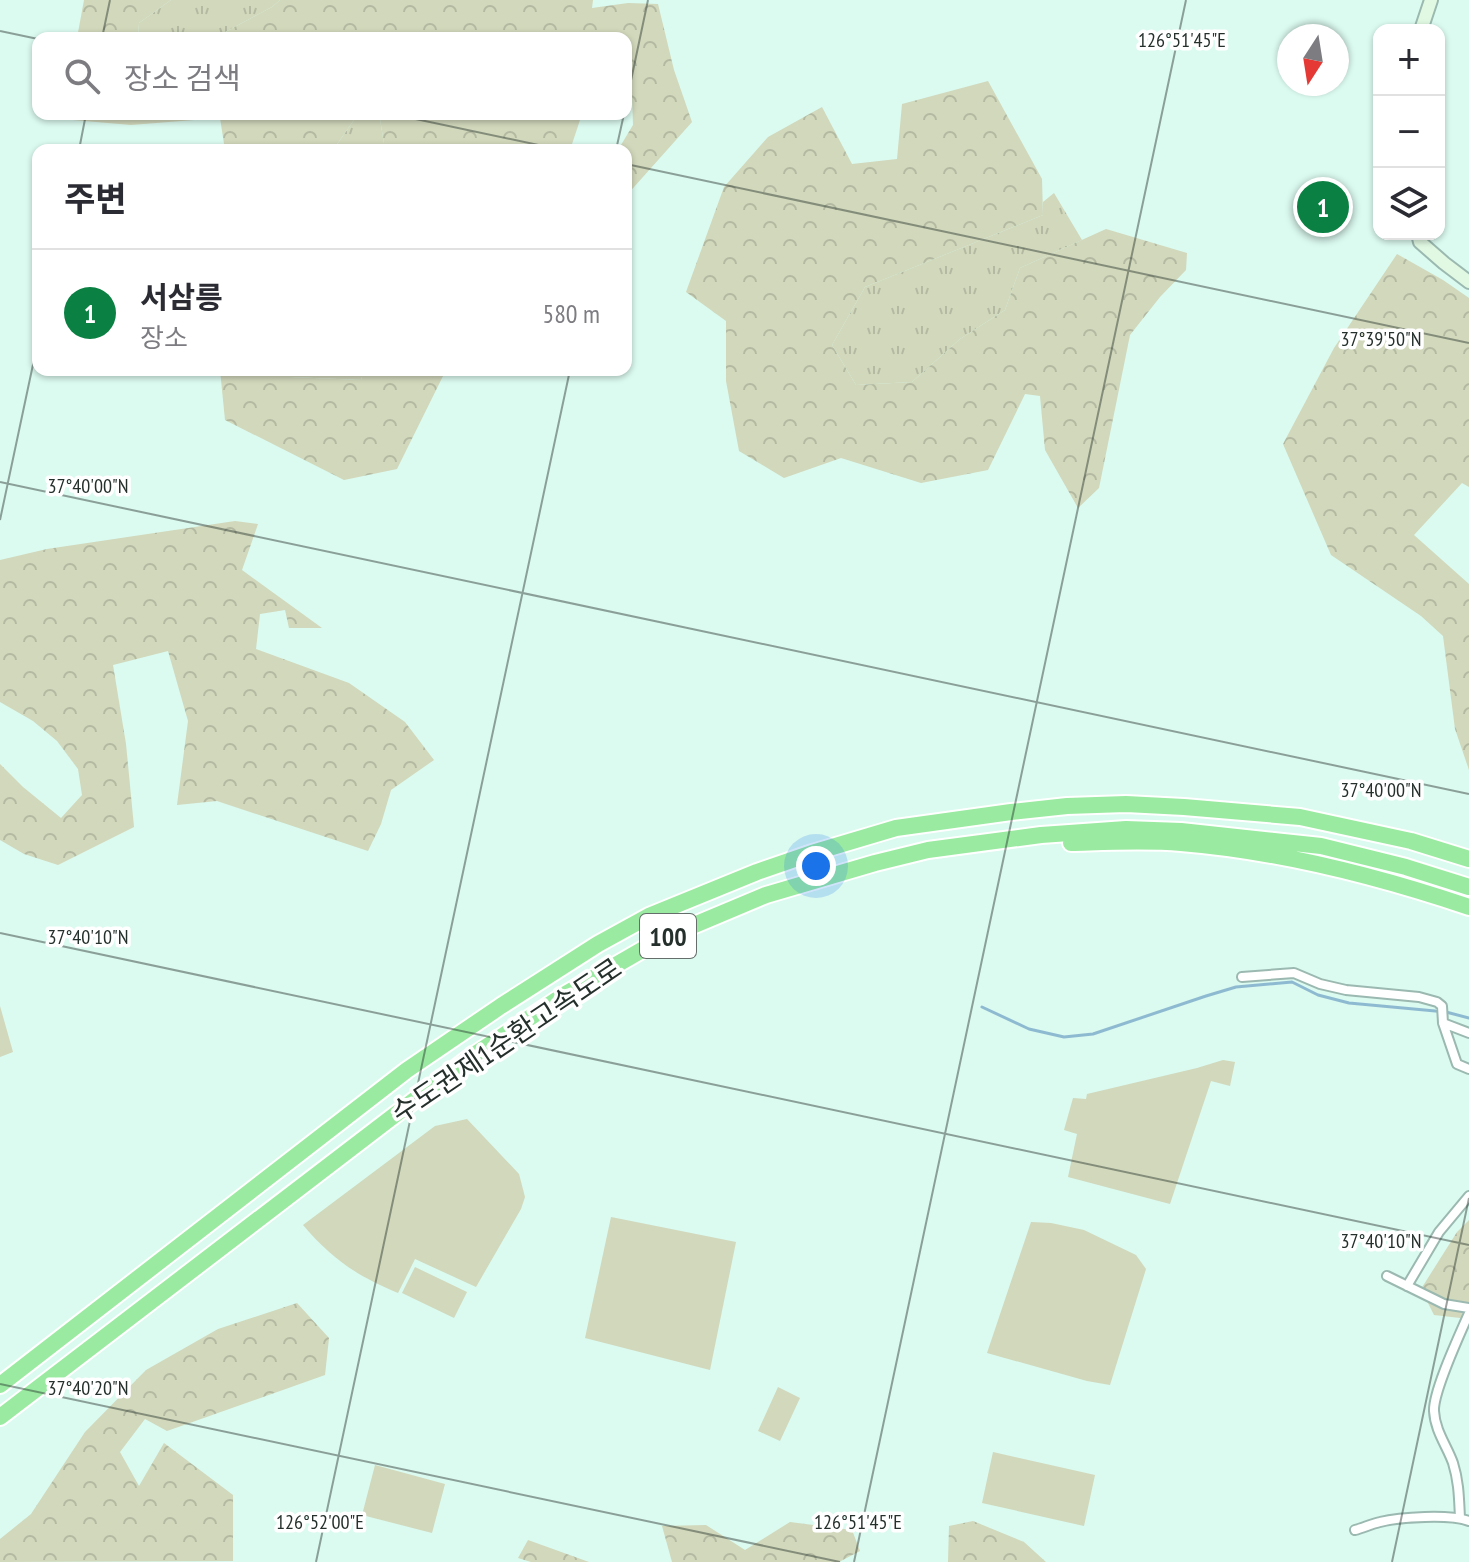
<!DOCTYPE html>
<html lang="ko">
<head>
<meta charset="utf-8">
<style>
	body { margin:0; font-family:"PT Sans Narrow","Noto Sans KR",sans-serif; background:#f2f2f3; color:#2b2b33 }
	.controls { position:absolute; right:24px; top:24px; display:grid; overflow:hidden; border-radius:16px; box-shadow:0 2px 6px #0004 }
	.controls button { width:72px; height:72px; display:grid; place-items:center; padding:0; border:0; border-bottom:2px solid #e1e1e2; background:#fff; color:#2b2b33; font:40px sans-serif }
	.compass { position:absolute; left:1277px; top:24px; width:72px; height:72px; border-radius:50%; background:#fff; box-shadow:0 2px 6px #0004; rotate:192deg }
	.you { position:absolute; left:816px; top:866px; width:28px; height:28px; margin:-20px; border:6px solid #fff; border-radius:50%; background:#1a73e8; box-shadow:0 0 0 12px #1a73e833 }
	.badge { display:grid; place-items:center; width:52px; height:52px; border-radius:50%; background:#0b8043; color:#fff; font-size:26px; font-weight:700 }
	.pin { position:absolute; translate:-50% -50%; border:4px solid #fff; box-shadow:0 2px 8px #0006 }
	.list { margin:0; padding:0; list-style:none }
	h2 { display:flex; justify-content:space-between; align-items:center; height:104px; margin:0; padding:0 32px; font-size:34px }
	h2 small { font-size:26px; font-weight:400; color:#7c7c81 }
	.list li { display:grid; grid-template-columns:52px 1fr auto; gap:24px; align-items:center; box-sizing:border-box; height:128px; padding:0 32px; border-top:2px solid #e1e1e2 }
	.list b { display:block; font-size:30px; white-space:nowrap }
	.list p { margin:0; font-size:26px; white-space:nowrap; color:#7c7c81 }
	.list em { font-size:26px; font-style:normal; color:#7c7c81 }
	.icon { flex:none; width:44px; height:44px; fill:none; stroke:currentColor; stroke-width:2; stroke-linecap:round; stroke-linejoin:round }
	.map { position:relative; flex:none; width:1469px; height:1562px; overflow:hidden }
	.search { position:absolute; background:#fff; box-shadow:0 2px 6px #0004; left:32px; top:32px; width:600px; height:88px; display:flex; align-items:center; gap:20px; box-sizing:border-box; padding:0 28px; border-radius:16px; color:#7c7c81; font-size:30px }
	.panel { position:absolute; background:#fff; box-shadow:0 2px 6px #0004; left:32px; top:144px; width:600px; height:232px; border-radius:16px }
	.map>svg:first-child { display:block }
</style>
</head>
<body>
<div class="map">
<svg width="1469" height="1562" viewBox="0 0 1469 1562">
	<defs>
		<pattern id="grass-tufts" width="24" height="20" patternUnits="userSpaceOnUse" patternTransform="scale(2)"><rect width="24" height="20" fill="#d1d8bb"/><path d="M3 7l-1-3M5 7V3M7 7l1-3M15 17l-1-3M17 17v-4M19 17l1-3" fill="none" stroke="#b3baa1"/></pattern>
		<pattern id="forest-crowns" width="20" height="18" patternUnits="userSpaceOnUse" patternTransform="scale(2)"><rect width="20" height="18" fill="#d1d8bb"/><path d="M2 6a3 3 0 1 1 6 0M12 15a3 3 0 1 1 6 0" fill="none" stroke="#b3baa1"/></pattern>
	</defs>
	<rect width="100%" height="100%" fill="#dbfaf0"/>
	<path fill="url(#grass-tufts)" d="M171,0H280L272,7L214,38H138L139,23Z
		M380,119L385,150H333L354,120Z
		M1054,193L1082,240L1020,268L1005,310L960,339L912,382L856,385L832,345L865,287L1043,215V202Z
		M290,370H364L361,380L290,377Z"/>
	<path fill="url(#forest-crowns)" d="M84,0H171L139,23L138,38H77Z
		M280,0H593L592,8L628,3L658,4L674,70L692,122L626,196V150H618L633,125L631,67L626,68V38H214L272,7Z
		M988,81L1042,179L1043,215L865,287L832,345L856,385L912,382L960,339L1005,310L1020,268L1106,229L1187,253L1186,270L1160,297L1130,335L1099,488L1078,508L1045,450L1040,396L1025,394L988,470L921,483L841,458L784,478L739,451L726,381V321L686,292L724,187L768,137L822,107L852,164L897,159L902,104Z
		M62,114H582L571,147L566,150H385L380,119L354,120L333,150H225L220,118L131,125L61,119Z
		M1397,254L1443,280L1469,298V487L1462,483L1414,535L1469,584V770L1455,729L1443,636L1421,616L1331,555L1283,444L1334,348Z
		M220,370H290V377L361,380L364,370H446L397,469L344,480L225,420Z
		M235,521L258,524L242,570L322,628H289L285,610L260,614L256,649L349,683L405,722L434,760L391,790L381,824L368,851L217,801L177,805L188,721L168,651L113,665L126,744L134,827L58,865L24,854L0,840V764L23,787L61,818L82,795L78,769L57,741L33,721L0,702V560L47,549Z
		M1469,1220V1319L1434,1315L1421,1289L1457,1232Z
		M297,1303L329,1338L325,1375L167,1431L145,1419L120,1452L139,1486L164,1443L233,1495V1561L0,1562V1539L31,1514L85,1432L146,1370L218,1329Z
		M973,1521L1024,1542L1046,1562H948L949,1526Z
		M790,1522L852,1530L860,1551L839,1562H672L662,1526L706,1525L745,1550Z
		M528,1540L589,1562H531L518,1558Z"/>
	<path fill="#d1d8bb" d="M0,1006L13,1052L0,1057Z
		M1223,1060L1235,1062L1230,1086L1211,1081L1170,1204L1068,1177L1077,1134L1064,1130L1073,1098L1086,1099L1087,1094L1197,1068Z
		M467,1119L519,1174L525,1197L521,1209L476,1287L415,1259L398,1293C357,1276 332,1259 303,1225L435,1126Z
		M611,1217L736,1242L710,1370L585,1338Z
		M1031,1222L1051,1223L1084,1230L1136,1255L1146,1269L1110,1385L1087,1381L987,1353Z
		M415,1267L467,1292L454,1318L402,1293Z
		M778,1387L800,1398L780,1441L758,1431Z
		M993,1452L1095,1475L1084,1526L982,1503Z
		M375,1465L445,1484L432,1533L362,1515Z"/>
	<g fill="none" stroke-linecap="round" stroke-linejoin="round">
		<path stroke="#8ebad1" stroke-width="3" d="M982,1007L1029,1029L1064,1037L1093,1034L1206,996L1236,987L1292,982L1318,995L1349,1003L1446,1012L1469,1018"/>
		<g stroke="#9bb9b0" stroke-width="12">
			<path id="street" d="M1242,977L1294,973L1320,984L1346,990L1419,997L1437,1002L1442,1006L1443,1023L1457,1064L1469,1069
				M1443,1023L1469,1033
				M1387,1276L1444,1304L1469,1308
				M1407,1286L1439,1232L1469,1196
				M1460,1518C1459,1499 1459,1482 1453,1463C1447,1446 1435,1431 1434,1411C1433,1391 1460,1334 1469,1313
				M1355,1530C1363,1528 1371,1524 1380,1522C1400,1517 1450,1514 1469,1521"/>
		</g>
		<g stroke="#9bb9b0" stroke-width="16">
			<path id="secondary" d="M1421,30L1431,0
				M1418,234L1420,242L1444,263L1469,282"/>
		</g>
		<g stroke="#fff" stroke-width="20">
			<path id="highway" d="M1071,843C1108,842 1145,840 1181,843C1279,851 1377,876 1469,907
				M0,1385L407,1070L501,1006L598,944L649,916L757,872L812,853L896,828L1011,812L1067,806L1126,804L1184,807L1300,817L1411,841L1469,859
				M0,1417L468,1059L564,995L661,939L766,895L875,863L928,850L1041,835L1126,829L1181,831L1321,846L1406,867L1469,887"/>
		</g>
		<use href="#street" stroke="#fff" stroke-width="8"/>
		<use href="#secondary" stroke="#e1f9e3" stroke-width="12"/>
		<use href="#highway" stroke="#9aeba1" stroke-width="16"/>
	</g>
	<path fill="none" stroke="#25302d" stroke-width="2" stroke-opacity="0.45" d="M0,31L38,39M102,38L110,0M626,104L648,0M392,114L562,150M79,150L86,114M616,150L624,114M626,164L1469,343M0,482L1469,794M0,520L38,341M0,933L1469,1245M0,1384L840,1562M316,1562L570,370M854,1562L1186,0M1392,1562L1469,1198"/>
	<g text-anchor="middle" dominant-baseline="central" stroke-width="7" stroke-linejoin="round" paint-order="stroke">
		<rect fill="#fff" stroke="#666e6c" stroke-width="2" x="640" y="914" width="56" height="44" rx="6"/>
		<g font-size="26" font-weight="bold" fill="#25302d">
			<text x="668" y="936">100</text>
		</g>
		<g font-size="28" fill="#25302d" stroke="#fff">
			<text transform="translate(506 1040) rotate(-34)">수도권제1순환고속도로</text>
		</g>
	</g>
	<g font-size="20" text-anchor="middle" fill="#25302d" stroke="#fff" stroke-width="7" stroke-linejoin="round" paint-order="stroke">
		<text x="1182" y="47">126°51'45"E</text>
		<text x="1381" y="346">37°39'50"N</text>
		<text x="88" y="493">37°40'00"N</text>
		<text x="1381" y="797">37°40'00"N</text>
		<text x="88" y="944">37°40'10"N</text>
		<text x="1381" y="1248">37°40'10"N</text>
		<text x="88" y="1395">37°40'20"N</text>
		<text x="320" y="1529">126°52'00"E</text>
		<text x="858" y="1529">126°51'45"E</text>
	</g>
</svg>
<div class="controls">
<button>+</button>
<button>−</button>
<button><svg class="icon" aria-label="layers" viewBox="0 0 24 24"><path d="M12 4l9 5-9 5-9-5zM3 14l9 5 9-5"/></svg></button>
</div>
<svg class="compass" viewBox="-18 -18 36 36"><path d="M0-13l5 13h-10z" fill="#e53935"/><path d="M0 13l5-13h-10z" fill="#7c7c81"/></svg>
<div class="you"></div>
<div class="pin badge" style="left:1323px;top:207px">1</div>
<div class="search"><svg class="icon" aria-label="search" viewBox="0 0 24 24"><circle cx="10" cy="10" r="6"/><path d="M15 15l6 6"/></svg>장소 검색</div>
<section class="panel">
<h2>주변<small></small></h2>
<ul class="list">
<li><span class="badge">1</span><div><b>서삼릉</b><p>장소</p></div><em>580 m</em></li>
</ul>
</section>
</div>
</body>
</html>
